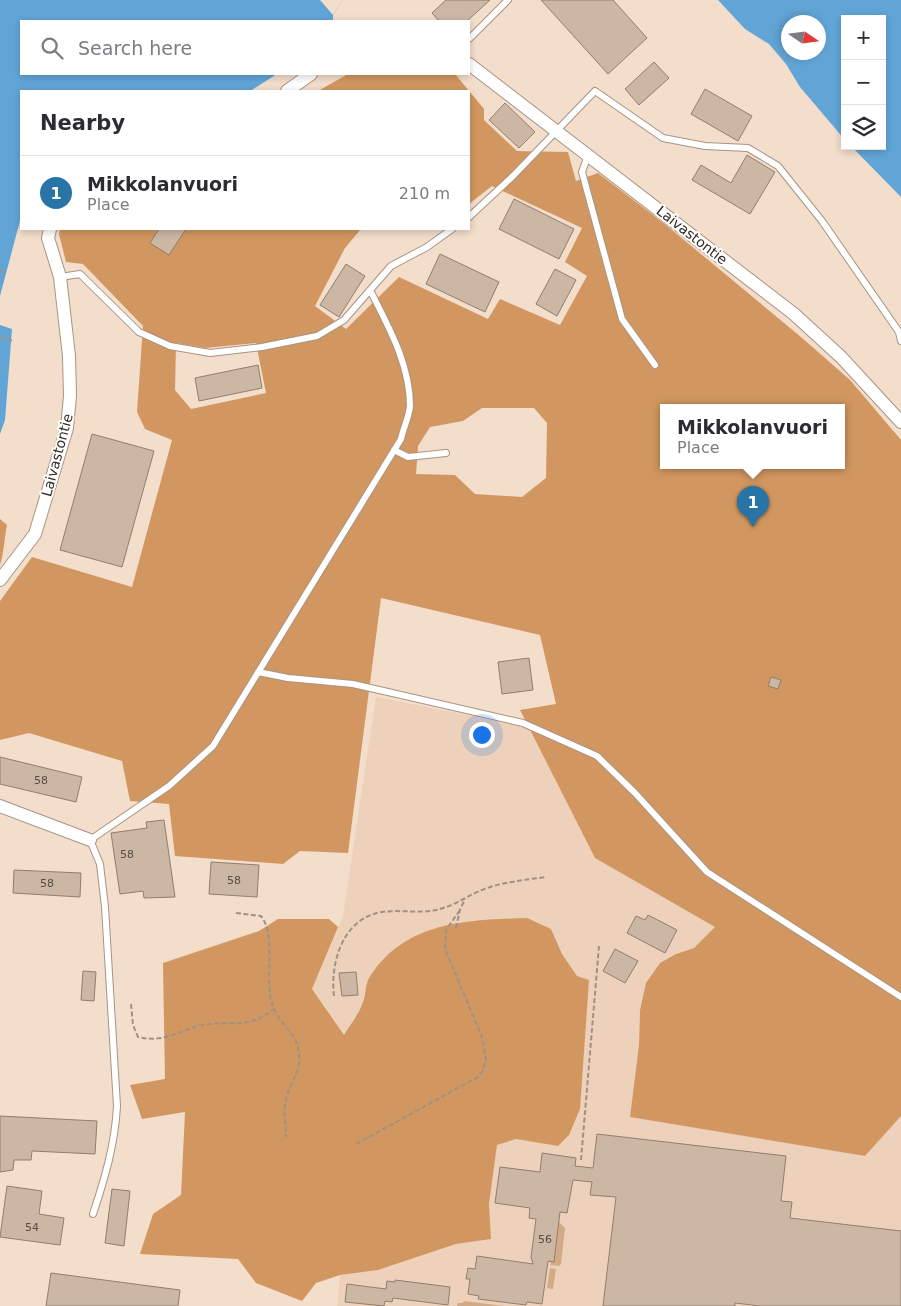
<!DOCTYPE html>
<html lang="en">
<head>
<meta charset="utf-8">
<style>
	body { margin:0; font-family:"DejaVu Sans",sans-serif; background:#f7f7f7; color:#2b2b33 }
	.controls { position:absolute; right:15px; top:15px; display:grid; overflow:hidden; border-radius:0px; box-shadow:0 2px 8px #0003 }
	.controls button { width:45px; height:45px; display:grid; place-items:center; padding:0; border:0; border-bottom:1px solid #e1e1e2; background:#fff; color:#2b2b33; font:25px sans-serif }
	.compass { position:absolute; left:781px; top:15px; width:45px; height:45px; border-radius:50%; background:#fff; box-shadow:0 2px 8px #0003; rotate:103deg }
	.you { position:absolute; left:481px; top:734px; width:18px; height:18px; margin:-12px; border:4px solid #fff; border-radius:50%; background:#1a73e8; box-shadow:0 0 0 8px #1a73e833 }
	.badge { display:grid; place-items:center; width:32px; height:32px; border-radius:50%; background:#2974a7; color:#fff; font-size:16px; font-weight:700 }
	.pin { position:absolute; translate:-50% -41px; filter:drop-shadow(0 1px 2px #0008) }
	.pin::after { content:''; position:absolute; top:26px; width:18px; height:15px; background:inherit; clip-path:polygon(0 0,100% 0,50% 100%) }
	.popup { position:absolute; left:660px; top:404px; width:185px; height:65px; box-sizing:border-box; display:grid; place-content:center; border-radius:0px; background:#fff; filter:drop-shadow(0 1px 4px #0005); font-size:16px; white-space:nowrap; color:#7c7c81 }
	.popup b { font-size:19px; color:#2b2b33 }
	.popup::after { content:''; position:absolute; left:50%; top:100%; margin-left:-10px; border:10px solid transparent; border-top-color:#fff }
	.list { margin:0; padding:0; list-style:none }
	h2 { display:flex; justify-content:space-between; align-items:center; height:65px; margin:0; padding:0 20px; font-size:21px }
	h2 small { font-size:16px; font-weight:400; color:#7c7c81 }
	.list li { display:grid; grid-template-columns:32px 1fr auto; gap:15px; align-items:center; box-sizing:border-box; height:75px; padding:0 20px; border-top:1px solid #e1e1e2 }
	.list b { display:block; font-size:19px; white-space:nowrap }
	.list p { margin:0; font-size:16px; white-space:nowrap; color:#7c7c81 }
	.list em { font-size:16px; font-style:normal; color:#7c7c81 }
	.icon { flex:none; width:28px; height:28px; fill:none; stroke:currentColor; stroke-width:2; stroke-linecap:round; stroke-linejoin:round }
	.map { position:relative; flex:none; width:901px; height:1306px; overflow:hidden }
	.search { position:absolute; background:#fff; box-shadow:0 2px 8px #0003; left:20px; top:20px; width:450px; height:55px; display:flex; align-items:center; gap:12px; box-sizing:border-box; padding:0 18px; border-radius:0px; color:#7c7c81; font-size:19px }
	.panel { position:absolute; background:#fff; box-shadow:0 2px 8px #0003; left:20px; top:90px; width:450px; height:140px; border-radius:0px }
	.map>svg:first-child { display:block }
</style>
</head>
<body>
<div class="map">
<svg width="901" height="1306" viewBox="0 0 901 1306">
	<rect width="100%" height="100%" fill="#f3ddcb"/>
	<path fill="#edd1ba" d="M376,697L523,726L530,730L595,858L716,927L694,948L676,954L640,1010L639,1045L630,1117L865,1156L901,1116V1306H337L340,1275L378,1270L456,1244L491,1239L489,1204L497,1145L516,1139L558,1146L589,980L577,976L562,954L551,929L367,981L364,1002L344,1036L312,989L343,916Z"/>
	<path fill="#d3aa86" d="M559,1222L565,1228L561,1264L559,1266L550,1265L551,1261L554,1262Z
		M550,1268L556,1269L553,1289L547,1288Z
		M464,1301L504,1306H457L458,1303H463Z"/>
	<path fill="#d29760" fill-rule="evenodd" d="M348,74H455L484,109V120L517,151L568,152L576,181L598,173L666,225L801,337L850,380L901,440V1116L865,1156L630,1117L639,1045L640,1010L646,983L660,963L676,954L694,948L715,927L595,858L520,710L556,704L540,635L381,598L348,853L300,851L283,864L175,856L169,804L130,801L122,761L29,733L0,740V601L32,557L132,587L172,440L145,429L137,412L143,326L83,264L66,262L59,234L60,229H361L345,248L315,306L346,329L399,277L488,319L500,299L560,325L587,276L565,262L582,228L492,186L469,204V91H318ZM176,343L205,348L256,343L266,393L191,409L175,390ZM482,408H534L547,423L546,478L522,497L475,494L455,475L416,474L418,446L430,427L463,421ZM664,408H842V466H664Z
		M0,519L7,525C5,534 3,560 0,564Z
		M527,918L551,929L562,954L577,976L589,980L580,1109L569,1135L558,1146L516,1139L497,1145L489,1204L491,1239L456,1244L378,1270L340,1275L316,1283L302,1301L256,1283L238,1259L140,1254L153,1214L181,1195L185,1112L142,1119L130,1085L165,1079L163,963L259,931L278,919H329L338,927L312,989L344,1035C350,1025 359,1014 363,1002C366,995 365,987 368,980C403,921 467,920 527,918Z"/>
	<path fill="#61a5d7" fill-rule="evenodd" d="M0,0H343L333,15V21H21V74H277L250,91H21V217L0,296Z
		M718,0H901V197L851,146H882V19H845V140L800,87L786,64L769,44L745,29ZM788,22H818V52H788Z
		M0,325L12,329L5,420L0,434Z"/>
	<path fill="#f3ddcb" d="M320,0H343L333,15Z"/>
	<path fill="#ccb7a5" stroke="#917e6d" d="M446,0H490L467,21H439L432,13Z
		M541,0H613L647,38L608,74Z
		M654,62L669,78L639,105L625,89Z
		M705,89L752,116L738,141L691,114Z
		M505,103L535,132L519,148L489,120Z
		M747,155L775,172L750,214L692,180L701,165L731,183Z
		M514,199L574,229L559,259L499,229Z
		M159,229H186L169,255L150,243Z
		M440,254L499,282L485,312L426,284Z
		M346,264L365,276L339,317L320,305Z
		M555,269L576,280L557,316L536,304Z
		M258,365L262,388L199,401L195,378Z
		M92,434L154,451L122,567L60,550Z
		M529,658L533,690L502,694L498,662Z
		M771,677L781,680L778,689L768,686Z
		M0,757L82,777L76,802L0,784Z
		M164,820L175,897L144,898L143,891L120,894L111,833L147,828L146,822Z
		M211,862L259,865L257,897L209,894Z
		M14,870L81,873L80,897L13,893Z
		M648,915L677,930L665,953L627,933L636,916L645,920Z
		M615,949L638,961L625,983L603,971Z
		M83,971L96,972L94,1001L81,1000Z
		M356,972L358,995L342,996L339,973Z
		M0,1116L97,1121L95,1154L32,1151L31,1160H14L13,1170L0,1172Z
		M597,1134L786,1156L781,1201L792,1202L790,1218L901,1231V1306H760L735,1303V1306H603L616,1197L590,1195L592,1182L573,1180L567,1213L560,1212L554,1262L548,1261L542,1304L527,1302L526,1305L478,1299L479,1296L468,1294L470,1279H466L468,1268L475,1269L477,1256L533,1264L531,1257L536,1219L529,1218L530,1208L495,1203L500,1167L540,1172L542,1153L576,1158L575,1166L593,1168Z
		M7,1186L42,1191L39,1214L64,1218L60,1245L0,1237Z
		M112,1189L130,1191L124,1246L105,1243Z
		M51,1273L180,1290L178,1306H46Z
		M395,1280L450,1287L448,1305L393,1298L392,1302L385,1301L384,1306L345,1302L347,1284L386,1289L387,1281L395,1282Z"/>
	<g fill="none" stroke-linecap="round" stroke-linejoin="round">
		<g stroke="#a89483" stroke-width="8">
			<path id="lane" d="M469,39L508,0
				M588,155L582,172L622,319L655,365
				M469,217L513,176L595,91L663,138L705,146L748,148L778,166L822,221L899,332L901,341
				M60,277L80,274L139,332L170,346L210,353L262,347L317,336L344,320L391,266L427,247L452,229
				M394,450L408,457L446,453
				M258,672L288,678L353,684L523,723L597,756L635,793L707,872L901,997
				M93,1214C105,1178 115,1144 117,1106L105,907L100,864L90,840L169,786L213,746L401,439C403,429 409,417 410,406C410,364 388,326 370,290"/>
		</g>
		<g stroke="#a89483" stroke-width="14">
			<path id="street" d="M469,64L794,314L841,357L901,422
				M287,91L311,74
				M0,580L35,534L67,428L70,396L69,356L60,277L48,238L50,229
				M0,806L90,840"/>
		</g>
		<path stroke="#a19184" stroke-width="2" stroke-dasharray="5 2.5" stroke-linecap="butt" d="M0,271L5,272
			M0,337L14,341
			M236,913L261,916C278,937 262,983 274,1009C283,1029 301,1034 299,1063C298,1075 288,1087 286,1099C283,1110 286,1125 286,1137
			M456,928L460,910L465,899
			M334,996C330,962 343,918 382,912C402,909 424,915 443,908C457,904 469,895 482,890C502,882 524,880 546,877
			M131,1004L133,1025L138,1037C169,1044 182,1027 209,1024C238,1021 248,1029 274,1009
			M356,1144L478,1077L482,1072L486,1059L482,1037L445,949L446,930L460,910
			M581,1160L599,946"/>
		<use href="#lane" stroke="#fff" stroke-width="6"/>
		<use href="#street" stroke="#fff" stroke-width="12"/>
	</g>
	<g text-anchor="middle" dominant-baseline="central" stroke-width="4" stroke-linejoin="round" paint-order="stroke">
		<g font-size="11" fill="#584d44">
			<text x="41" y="780">58</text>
			<text x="127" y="854">58</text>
			<text x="234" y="880">58</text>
			<text x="47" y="883">58</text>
			<text x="32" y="1227">54</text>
			<text x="545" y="1239">56</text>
		</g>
		<g font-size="14" fill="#322a23" stroke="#fff">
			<text transform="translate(692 235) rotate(38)">Laivastontie</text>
			<text transform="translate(57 455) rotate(-75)">Laivastontie</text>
		</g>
	</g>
</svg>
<div class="controls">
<button>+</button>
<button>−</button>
<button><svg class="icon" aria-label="layers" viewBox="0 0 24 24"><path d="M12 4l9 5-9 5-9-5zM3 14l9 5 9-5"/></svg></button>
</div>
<svg class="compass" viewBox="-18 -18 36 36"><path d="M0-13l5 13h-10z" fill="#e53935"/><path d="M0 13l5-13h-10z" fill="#7c7c81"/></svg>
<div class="you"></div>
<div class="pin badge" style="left:753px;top:527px">1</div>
<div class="popup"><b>Mikkolanvuori</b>Place</div>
<div class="search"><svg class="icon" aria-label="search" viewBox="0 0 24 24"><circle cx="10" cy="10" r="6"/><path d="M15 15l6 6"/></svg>Search here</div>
<section class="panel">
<h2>Nearby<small></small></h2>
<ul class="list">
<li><span class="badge">1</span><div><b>Mikkolanvuori</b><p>Place</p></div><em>210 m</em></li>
</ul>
</section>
</div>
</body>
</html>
